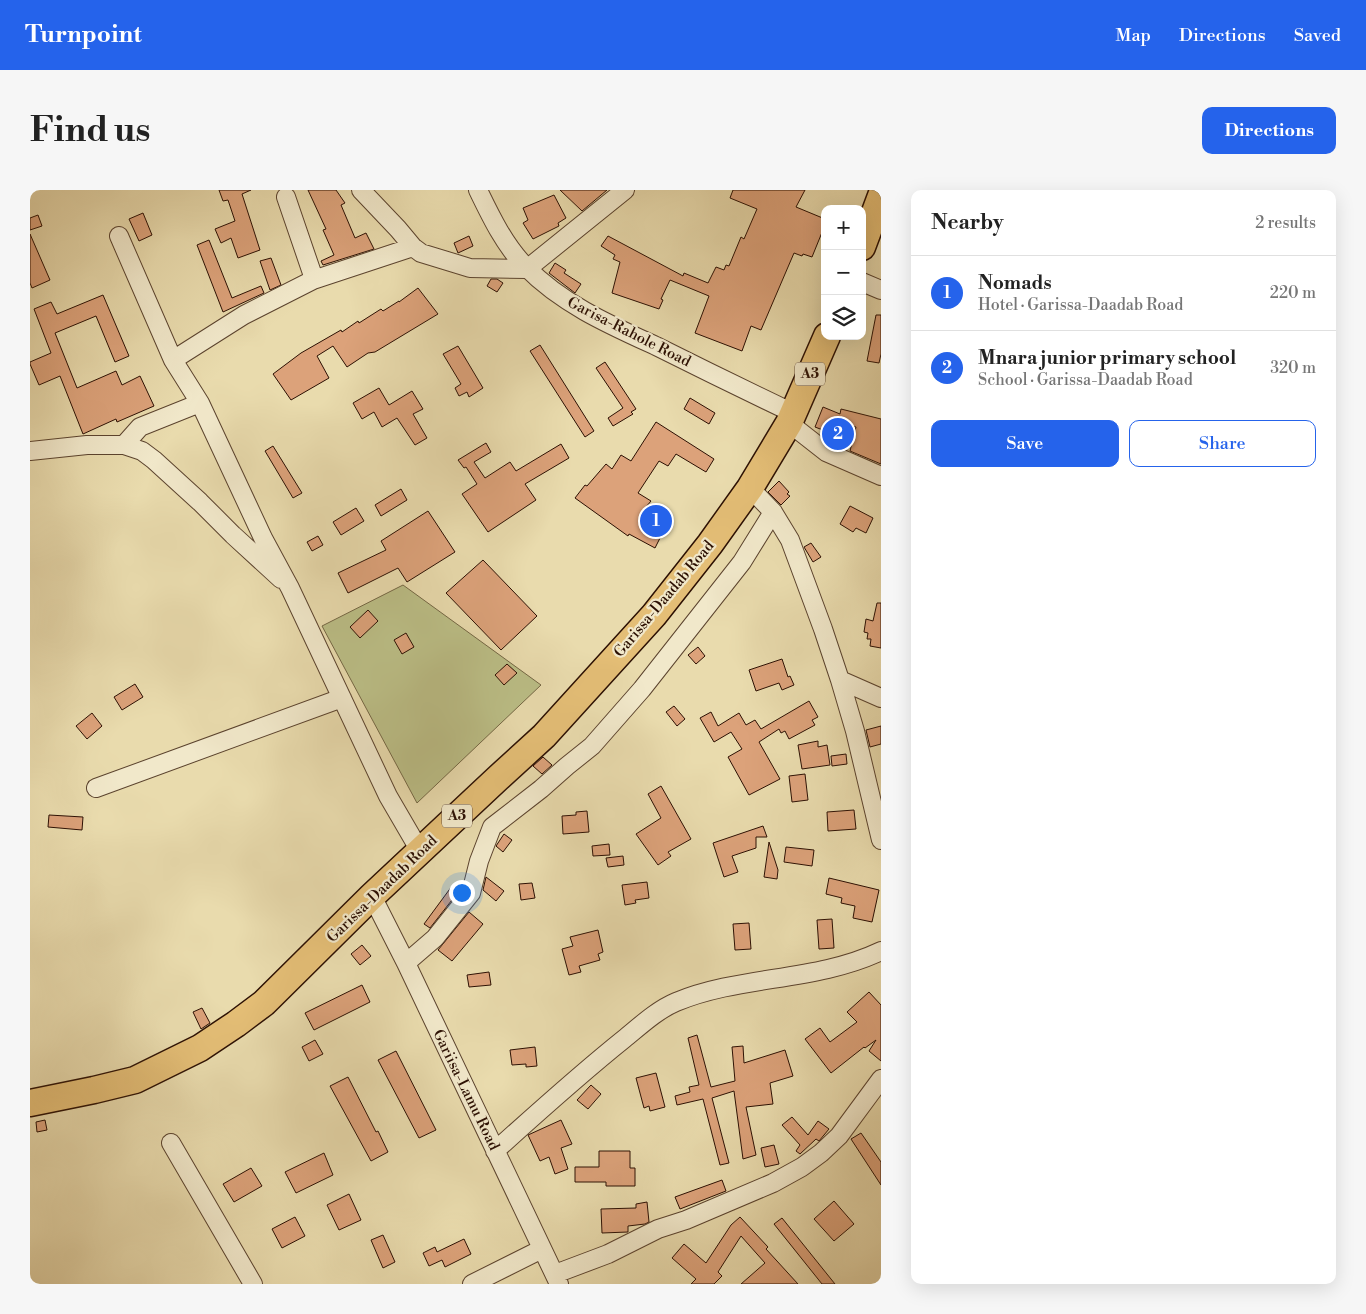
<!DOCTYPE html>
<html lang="en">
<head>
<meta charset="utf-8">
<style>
	body { margin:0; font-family:"Libre Bodoni",serif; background:#f6f6f6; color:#222 }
	.controls { position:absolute; right:15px; top:15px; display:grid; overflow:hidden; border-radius:10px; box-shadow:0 5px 20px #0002 }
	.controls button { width:45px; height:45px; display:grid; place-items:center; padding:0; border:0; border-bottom:1px solid #e0e0e0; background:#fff; color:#222; font:25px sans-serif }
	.you { position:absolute; left:431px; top:702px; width:18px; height:18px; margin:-12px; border:4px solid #fff; border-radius:50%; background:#1a73e8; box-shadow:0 0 0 8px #1a73e833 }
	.badge { display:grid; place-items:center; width:32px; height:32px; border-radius:50%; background:#2563eb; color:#fff; font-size:16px; font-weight:700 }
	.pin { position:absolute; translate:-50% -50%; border:2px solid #fff; box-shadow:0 1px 5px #0006 }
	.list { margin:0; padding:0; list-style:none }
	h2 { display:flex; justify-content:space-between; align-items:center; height:65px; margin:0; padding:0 20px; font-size:21px }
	h2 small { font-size:16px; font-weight:400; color:#767676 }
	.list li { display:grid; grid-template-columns:32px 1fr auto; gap:15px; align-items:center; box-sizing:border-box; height:75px; padding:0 20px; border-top:1px solid #e0e0e0 }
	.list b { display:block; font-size:19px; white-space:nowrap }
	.list p { margin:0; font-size:16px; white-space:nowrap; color:#767676 }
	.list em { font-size:16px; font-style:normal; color:#767676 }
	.actions { display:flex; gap:10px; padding:15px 20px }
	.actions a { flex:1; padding:11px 0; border:1px solid #2563eb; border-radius:10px; text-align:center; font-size:18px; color:#2563eb }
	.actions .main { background:#2563eb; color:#fff }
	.icon { flex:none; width:28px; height:28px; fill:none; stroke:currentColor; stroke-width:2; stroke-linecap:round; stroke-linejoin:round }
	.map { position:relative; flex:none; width:851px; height:1094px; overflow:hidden; border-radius:10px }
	header { display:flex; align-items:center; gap:30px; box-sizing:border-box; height:70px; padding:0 25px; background:#2563eb; color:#fff }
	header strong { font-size:24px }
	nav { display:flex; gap:28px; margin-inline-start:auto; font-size:18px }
	.intro { display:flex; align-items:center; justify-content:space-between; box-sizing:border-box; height:120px; padding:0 30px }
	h1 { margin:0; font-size:35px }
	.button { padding:12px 22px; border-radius:10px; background:#2563eb; color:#fff; font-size:18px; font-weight:700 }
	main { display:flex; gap:30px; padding:0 30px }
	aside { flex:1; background:#fff; border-radius:10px; box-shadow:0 5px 20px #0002 }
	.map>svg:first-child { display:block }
</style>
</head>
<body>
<header>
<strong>Turnpoint</strong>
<nav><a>Map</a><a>Directions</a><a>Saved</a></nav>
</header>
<div class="intro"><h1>Find us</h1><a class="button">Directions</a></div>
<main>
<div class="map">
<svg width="851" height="1094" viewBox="0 0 851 1094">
	<rect width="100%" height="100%" fill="#e9dbad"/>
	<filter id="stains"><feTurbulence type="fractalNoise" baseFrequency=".004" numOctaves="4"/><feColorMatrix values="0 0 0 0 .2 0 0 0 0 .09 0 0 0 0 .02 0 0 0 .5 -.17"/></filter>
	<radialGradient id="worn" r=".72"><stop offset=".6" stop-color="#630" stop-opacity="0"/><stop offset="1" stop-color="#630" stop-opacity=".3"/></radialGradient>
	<path fill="#bbbe86" stroke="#746744" d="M373,395L511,495L387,613L292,436Z"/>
	<path fill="#dca27a" stroke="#2c1003" d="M189,0H221L212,4L230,60L208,68L201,48L191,53L185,39L205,31L198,10L193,11Z
		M278,0H306L315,13L311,15L325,48L336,43L344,59L293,75L291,71L304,65L293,40L296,39Z
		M530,0H577L552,21Z
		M703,0H775L766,17L795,29V35L782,67L773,64L772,66L764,63L731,140L721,136L712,161L665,143L679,106L640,90L631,109L633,110L629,119L582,103L590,72L583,69L585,65L571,56L578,46L653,86L654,83L678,93L686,77L694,80L696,75L699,76L711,47L714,49L727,19L700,8Z
		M524,5L536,28L528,33L529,36L503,49L493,33L498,30L493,18Z
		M113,23L122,45L109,51L99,29Z
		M8,25L12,36L0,40V28Z
		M0,44L20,90L2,98L0,93Z
		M439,46L443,56L428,63L424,53Z
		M179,50L202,108L231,96L234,103L193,122L167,55Z
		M241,68L251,95L240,100L230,71Z
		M525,73L536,80L534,83L551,94L545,103L519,83Z
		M461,89H467L473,93L467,102L457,96Z
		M388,98L408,124L345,162L338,163L317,177L303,156L287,166L299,188L261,210L243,184L271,163L311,140L312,142L328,131L329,133L351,119L353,121L369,111V112Z
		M73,105L99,166L85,172L66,126L25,143L47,198L86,181L92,195L110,186L124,216L87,232L86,229L53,244L30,186L9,195L0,174V172L21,163L4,119L21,112L27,124Z
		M846,125H851V164L849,173L837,171Z
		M510,155L564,241L555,247L500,161Z
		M428,156L453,198L439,207L437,202L429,206L425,198L431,194L413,164Z
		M575,172L606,219L601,222L603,224L583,236L578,228L593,218L566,178Z
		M349,198L359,215L382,201L393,219L383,224L397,248L385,255L367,228L352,237L344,222L332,229L323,213Z
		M660,208L685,223L679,234L654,219Z
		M793,217L810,224L811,219L851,229V274L820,261L826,237L802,231L798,242L785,237Z
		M626,232L684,269L676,282L646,264L638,276L629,271L608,303L621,311L616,317L633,333L624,343L631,346L625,358L599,344L598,346L545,308L555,295L557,296L576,274L582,279L591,265L601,271Z
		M456,253L461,262L444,272L455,288L480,272L486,281L531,254L539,268L495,294L506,310L458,342L432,304L447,294L436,277L434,278L428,270Z
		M243,256L272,303L263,308L235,261Z
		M749,291L759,302L757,304L760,306L751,315L738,302Z
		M371,299L377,310L351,326L345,315Z
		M820,316L843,328L836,343L826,338L823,342L810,334Z
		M326,318L334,331L311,345L303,332Z
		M398,321L425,362L377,392L368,378L318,403L308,383L356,360L351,351Z
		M288,346L293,355L282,361L277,352Z
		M781,353L791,367L783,372L774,357Z
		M453,370L507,426L471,460L416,403Z
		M847,413H851V458L840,456L841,449H837L838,443L834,442L836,429L843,431Z
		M338,420L348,431L330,448L320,437Z
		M376,443L384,457L372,464L364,450Z
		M668,457L675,466L666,474L658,465Z
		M752,469L758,487L760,486L764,495L752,500L749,493L726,501L719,480Z
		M477,474L487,483L474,495L465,485Z
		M105,494L113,507L92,520L84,507Z
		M779,511L788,527L782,530L785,535L759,549L755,541L751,543L749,539L729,552L750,589L719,605L698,567L712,559L701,542L684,552L670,528L681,522L688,536L709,523L716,535L725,530L731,539Z
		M644,516L655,529L647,536L636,522Z
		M62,523L72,536L57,549L46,536Z
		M851,536V554L840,557L836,540Z
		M788,551V557L797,555L800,575L772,579L768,555Z
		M816,564L817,574L802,576L801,566Z
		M513,567L522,575L512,584L503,576Z
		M775,584L778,610L762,612L759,586Z
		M631,596L661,649L638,662L641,666L628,675L606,644L631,628L618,604Z
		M824,620L826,639L798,641L797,622Z
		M557,621L559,642L533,644L532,626L546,625V622Z
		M19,625L53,627L52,640L18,637Z
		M733,636L737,647H726V658L702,666L708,682L694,687L683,653Z
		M474,644L482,650L473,662L466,656Z
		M739,652L748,680L747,689L734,687Z
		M579,654L580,665L563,666L562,656Z
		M756,657L784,660L782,676L754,672Z
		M593,666L594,675L578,677L576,668Z
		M456,687L474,701L466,711L453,700Z
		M799,688L849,700L842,732L823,728L825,716L811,713L812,708L796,704Z
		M617,692L619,708L605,710L606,713L595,715L592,695Z
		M502,693L505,708L491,710L489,694Z
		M422,696L429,701L400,738L394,734Z
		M439,722L453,734L422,771L408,760Z
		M802,729L804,758L789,759L787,730Z
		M719,733L721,759L705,760L703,734Z
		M568,740L573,762L568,764L570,770L549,776L551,782L539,785L532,759L543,756L540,747Z
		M332,755L341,766L330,775L321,764Z
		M459,782L461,795L439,797L437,785Z
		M332,795L340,812L284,840L275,823Z
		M839,802L851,815V871L839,861L846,850L835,858L834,857L801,883L775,849L790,838L800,852L827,832L817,822Z
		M172,818L180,833L171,839L163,822Z
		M667,845L681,897L705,891L702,857L713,856L714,873L755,860L763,886L740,893L743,914L716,917L726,965L713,969L704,901L682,908L699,973L690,975L673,909L647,915L645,906L660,902L659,897L669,895L658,848Z
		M285,850L293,864L279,871L272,857Z
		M505,857L507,876L496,877V874L482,875L480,860Z
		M366,861L406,940L389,948L348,870Z
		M626,883L635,917L620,921L619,916L614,918L606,888Z
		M318,887L346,942L348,941L358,962L341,971L300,896Z
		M561,895L571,904L558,919L547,910Z
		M762,927L778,945L788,931L799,939L789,951L786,949L770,964L766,961L770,955L752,935Z
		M15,930L17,940L7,942L6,932Z
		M531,930L542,954L531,958L538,979L525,984L519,967L510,971L498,945Z
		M831,943L851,972V995L821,949Z
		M744,955L749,974L735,977L731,958Z
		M569,961H600V978H605V996H576V992H545V977H569Z
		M294,963L303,985L266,1003L255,982Z
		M221,978L232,996L204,1012L193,994Z
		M692,990L696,1001L650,1019L645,1007Z
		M319,1004L331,1030L309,1040L297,1015Z
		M804,1011L824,1034L804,1051L784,1029Z
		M617,1012L619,1032L615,1034L598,1036V1042L572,1043L571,1019L606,1018V1014Z
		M265,1027L275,1046L252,1058L242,1039Z
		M710,1027L738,1057L736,1059L768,1094H711L735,1073L711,1046L688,1082L692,1086L684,1094H661L666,1089L642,1068L654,1054L676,1073L701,1035Z
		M752,1028L805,1094H792L744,1034Z
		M353,1045L365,1072L353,1078L341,1050Z
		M434,1049L441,1064L415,1077L412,1070L399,1076L393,1063L405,1057L407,1062Z"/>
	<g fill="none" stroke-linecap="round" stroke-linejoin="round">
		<g stroke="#5b432e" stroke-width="20">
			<path id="minor" d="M331,0L368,39L383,57L391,63L440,78L497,79L595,0
				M448,0C461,27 475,56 496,77C532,114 580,135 626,156C672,179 717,201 763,223
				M89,46L143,170L170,213L233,348L260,398L358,606L390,661
				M283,90L383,57
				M832,92L851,100
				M143,170L214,125L283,90L282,83L256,7
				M759,233L796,262L851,286
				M94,255L110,237L170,213
				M0,261L57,255H94L112,261L124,270L170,312L203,345L251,389
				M720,298L743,322L760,350L793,439L810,490L825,541L851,650
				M810,490L851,508
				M66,598L312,508
				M342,706L376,773L529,1094
				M376,773L405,748L441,703L449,671L462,637L511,599L537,576L562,556L612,499L712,372L743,322
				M141,953L223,1094
				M465,961C507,923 549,885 594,849C610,836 627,820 646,812C711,785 786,792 851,761
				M525,1084L578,1064L628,1039L656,1030L743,993L772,977L791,963L809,946L851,889
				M442,1094L512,1059"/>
		</g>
		<g stroke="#2c1003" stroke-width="29">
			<path id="highway" d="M832,57L851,6
				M0,913L64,900L105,890L170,858L206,834L234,813L342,706L468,588L514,546L624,425L680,354L720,298L759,233L797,146"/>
		</g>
		<use href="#minor" stroke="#f1e8ca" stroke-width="18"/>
		<use href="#highway" stroke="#e4be76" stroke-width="26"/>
	</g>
	<g text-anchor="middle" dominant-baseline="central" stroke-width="4.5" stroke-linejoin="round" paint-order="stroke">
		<g fill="#f1e8ca" stroke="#67513f" stroke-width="1">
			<rect x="765" y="172.5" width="30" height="23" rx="4"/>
			<rect x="412" y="614.5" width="30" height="23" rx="4"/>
		</g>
		<g font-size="14" font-weight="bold" fill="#2c1003">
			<text x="780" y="184">A3</text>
			<text x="427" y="626">A3</text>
		</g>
		<g font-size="15" fill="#2c1003" stroke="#f1e8ca">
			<text transform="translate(599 142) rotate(27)">Garisa-Rahole Road</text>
			<text transform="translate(634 409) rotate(-50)">Garissa-Daadab Road</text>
			<text transform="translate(352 699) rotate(-44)">Garissa-Daadab Road</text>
			<text transform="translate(436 900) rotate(64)">Gariisa-Lamu Road</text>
		</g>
	</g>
	<rect width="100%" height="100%" filter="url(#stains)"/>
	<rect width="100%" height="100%" fill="url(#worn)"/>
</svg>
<div class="controls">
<button>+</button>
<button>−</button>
<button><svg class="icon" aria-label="layers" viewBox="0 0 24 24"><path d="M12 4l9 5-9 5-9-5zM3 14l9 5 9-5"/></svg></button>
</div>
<div class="you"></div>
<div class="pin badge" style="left:626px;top:331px">1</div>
<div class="pin badge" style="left:808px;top:244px">2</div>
</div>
<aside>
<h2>Nearby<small>2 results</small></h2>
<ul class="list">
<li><span class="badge">1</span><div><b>Nomads</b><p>Hotel · Garissa-Daadab Road</p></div><em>220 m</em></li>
<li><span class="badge">2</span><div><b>Mnara junior primary school</b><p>School · Garissa-Daadab Road</p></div><em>320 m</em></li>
</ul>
<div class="actions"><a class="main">Save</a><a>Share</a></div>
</aside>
</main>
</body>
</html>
